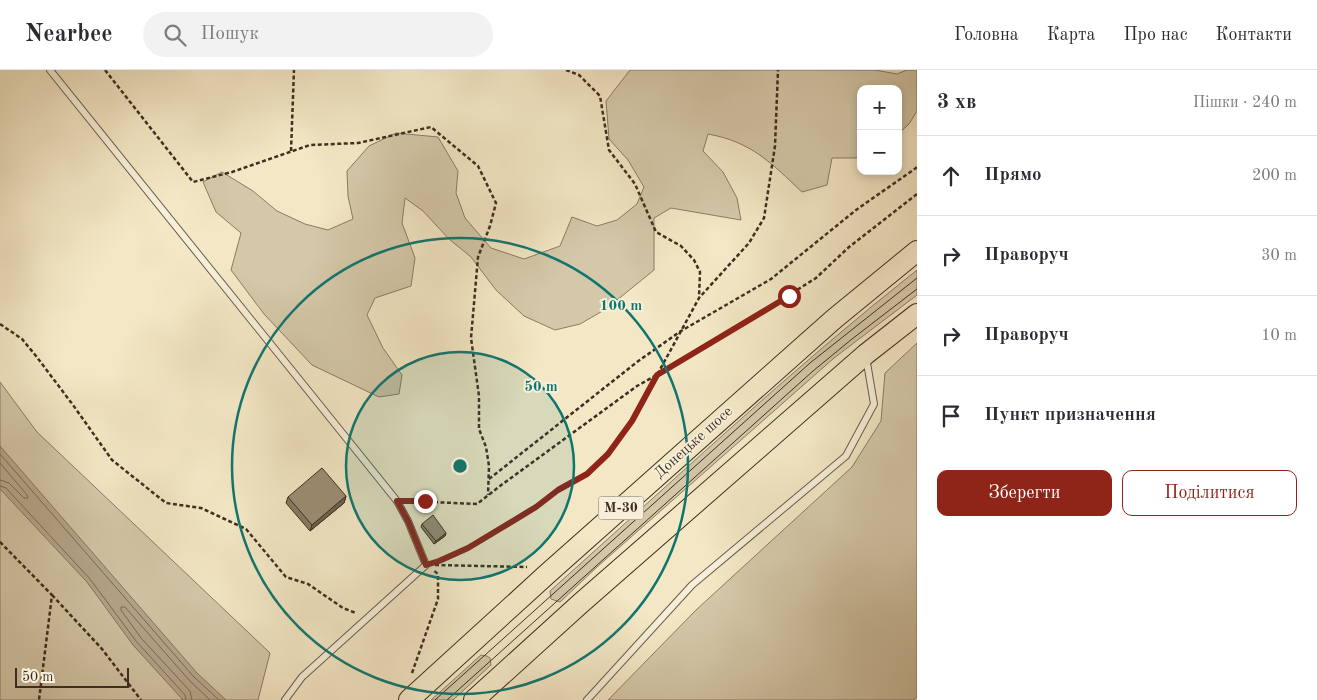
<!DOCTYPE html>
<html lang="uk">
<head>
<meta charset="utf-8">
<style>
	body { margin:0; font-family:"Old Standard TT",serif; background:#f2f2f3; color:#2b2b33 }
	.controls { position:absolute; right:15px; top:15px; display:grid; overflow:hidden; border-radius:10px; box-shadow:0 2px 8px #0003 }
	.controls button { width:45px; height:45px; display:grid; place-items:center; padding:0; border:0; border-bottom:1px solid #e1e1e2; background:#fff; color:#2b2b33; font:25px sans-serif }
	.scale { position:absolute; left:15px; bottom:12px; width:114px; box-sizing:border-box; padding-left:5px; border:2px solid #3f2e20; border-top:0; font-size:14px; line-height:18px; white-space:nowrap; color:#3f2e20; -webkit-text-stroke:4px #f7efd9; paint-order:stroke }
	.stop { position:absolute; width:15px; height:15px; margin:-11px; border:4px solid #8f2418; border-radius:50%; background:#fff }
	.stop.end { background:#8f2418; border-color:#fff; box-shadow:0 1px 5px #0008 }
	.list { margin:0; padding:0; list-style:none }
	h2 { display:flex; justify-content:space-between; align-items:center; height:65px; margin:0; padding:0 20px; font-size:21px }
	h2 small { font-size:16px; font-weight:400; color:#7c7c81 }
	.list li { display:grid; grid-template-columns:32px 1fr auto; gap:15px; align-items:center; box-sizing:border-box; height:80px; padding:0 20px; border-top:1px solid #e1e1e2 }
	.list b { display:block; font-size:19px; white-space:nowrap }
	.list em { font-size:16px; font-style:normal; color:#7c7c81 }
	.actions { display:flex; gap:10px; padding:15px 20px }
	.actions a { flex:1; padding:11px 0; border:1px solid #8f2418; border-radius:10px; text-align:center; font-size:18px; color:#8f2418 }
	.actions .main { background:#8f2418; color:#fff }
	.icon { flex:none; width:28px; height:28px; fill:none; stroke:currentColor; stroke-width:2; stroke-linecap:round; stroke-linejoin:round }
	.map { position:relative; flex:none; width:917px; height:630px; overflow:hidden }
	header { display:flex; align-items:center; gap:30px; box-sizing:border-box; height:70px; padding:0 25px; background:#fff; border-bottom:1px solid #e1e1e2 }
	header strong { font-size:24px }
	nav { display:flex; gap:28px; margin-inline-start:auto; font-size:18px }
	.search { width:350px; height:45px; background:#f2f2f3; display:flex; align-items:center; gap:12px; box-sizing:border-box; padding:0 18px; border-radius:28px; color:#7c7c81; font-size:19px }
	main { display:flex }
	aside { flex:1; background:#fff }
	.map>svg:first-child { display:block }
</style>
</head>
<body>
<header>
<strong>Nearbee</strong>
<div class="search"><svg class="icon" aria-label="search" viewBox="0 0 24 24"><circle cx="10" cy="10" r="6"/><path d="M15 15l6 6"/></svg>Пошук</div>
<nav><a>Головна</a><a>Карта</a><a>Про нас</a><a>Контакти</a></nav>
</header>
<main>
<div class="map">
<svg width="917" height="630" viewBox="0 0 917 630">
	<rect width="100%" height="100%" fill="#f3e7c5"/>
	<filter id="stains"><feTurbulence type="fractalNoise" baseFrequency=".004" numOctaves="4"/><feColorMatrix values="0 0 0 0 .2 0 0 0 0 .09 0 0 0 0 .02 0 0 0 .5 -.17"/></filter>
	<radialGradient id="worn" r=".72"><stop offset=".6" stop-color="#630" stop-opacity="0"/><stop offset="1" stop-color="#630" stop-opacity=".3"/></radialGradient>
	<path fill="#d4c8a9" stroke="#8a7b64" d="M630,0H875L897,4L907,0H917V41L909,54L898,64V19H861V86L855,88H832L827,115L802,122C771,93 752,72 708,64L703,81L723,102L737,128L741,150L671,138L654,148V200L606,239L580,254L555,260L524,246L496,220L471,187L449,169L423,141L405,128L402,153L415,188L411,216L375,228L367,245L383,278L402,305L399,324L379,327L312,295L264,244L231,200L241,163L216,142L203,112L222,102L253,121L277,141L305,154L328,160L353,149L348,126L347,101L369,76L396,63L438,67L458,101L456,123L465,148L491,178L524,189L560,176L572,147L597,156L617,150L637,134L644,117L628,90L609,69L606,31Z
		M917,200V225L834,288L597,497L560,532L551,529L550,521C671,413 789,301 917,200Z
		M917,273V627L913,630H608L696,540L852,397L881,351L885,303Z
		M0,312L37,362L270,583L258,630H0Z
		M481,585L487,586L490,588L491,595L453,630H431Z"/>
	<path fill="#b6a88d" stroke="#867761" d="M0,376L197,603L226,630H183L133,575L87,512L0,419Z"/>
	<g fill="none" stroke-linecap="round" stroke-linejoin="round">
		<path stroke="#7a6b56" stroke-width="1" d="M0,384L193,606L219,630
			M0,393L27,425L28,428H24L9,413L0,410
			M0,416L6,418L90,509L136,571L185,625L186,630
			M192,630L190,621L141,568L121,540V537H125L189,610L210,630"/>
		<g stroke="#6c5c49" stroke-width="8">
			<path id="service" d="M50,0L397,431L408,451L426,495L302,607L285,630
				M587,630L692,515L846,386L874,334L866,287"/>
		</g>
		<g stroke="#3f2e20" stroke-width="22">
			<path id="trunk" d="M409,630L546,505L834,249L917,181
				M474,630L581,533L866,284L917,244"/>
		</g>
		<path stroke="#3f2e20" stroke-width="2.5" stroke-dasharray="4 2.5" stroke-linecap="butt" d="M105,0L193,112L232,102L310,75L358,73L431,57L478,96L496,133L490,156L478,187L471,268L479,326V359L486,377L489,396L488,425
			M566,0L579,5L600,26L609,80L635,114L656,162L681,176L694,190L700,202L699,227
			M291,81L294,0
			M0,254L22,269L36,286L73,335L112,390L166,433L201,438L246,459L286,507L308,514L343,538L356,543
			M489,409L637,292L681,261L771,209L856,140L916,98L917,96
			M408,431L477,434L500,416L637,316L710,275L816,208L849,177L917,124
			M0,472L52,525L39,630
			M435,492L468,478L535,437L558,420L587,404L608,384L632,351L699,228L749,173L764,148L775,76L778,0
			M435,495L527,497
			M52,525L102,579L141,630
			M412,603L438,529V504L433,500"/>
		<use href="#service" stroke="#f7efd9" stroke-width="6"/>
		<use href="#trunk" stroke="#f3e7c5" stroke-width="20"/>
		<path stroke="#3f2e20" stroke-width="1" d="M435,630L810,293L917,208
			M447,630L813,301L852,269L917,219"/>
	</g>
	<path fill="#877a65" stroke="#3f2e20" d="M346,426L344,433L310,461L286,433L288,427Z
		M422,454L446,463L445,466L434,474L421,457Z"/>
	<path fill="#6e6353" stroke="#3f2e20" d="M346,426L344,433L310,461L312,455Z
		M446,463L445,466L434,474L436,471Z"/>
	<path fill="#9d8e76" stroke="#3f2e20" d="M322,398L346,426L312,455L288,427Z
		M433,445L446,463L436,471L422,454Z"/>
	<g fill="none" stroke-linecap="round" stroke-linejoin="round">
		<path stroke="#8f2418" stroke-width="6" d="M425,431H397L408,451L426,495L439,491L468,478L536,437L558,420L587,404L608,384L632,351L657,305L789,226"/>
	</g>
	<circle cx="460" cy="396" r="114" fill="#0f766e" fill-opacity=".12"/>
	<g fill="none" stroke="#0f766e" stroke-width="2.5">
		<circle cx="460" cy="396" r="114"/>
		<circle cx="460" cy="396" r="228"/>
	</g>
	<g text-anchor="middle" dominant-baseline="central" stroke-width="4" stroke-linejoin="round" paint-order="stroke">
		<rect fill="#f7efd9" stroke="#766858" stroke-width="1" x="598.5" y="426.5" width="45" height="23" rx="4"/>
		<g font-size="14" font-weight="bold" fill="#3f2e20">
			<text x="621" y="438">М-30</text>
		</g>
		<g font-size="15" fill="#3f2e20" stroke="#f7efd9">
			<text transform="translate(694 373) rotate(-42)">Донецьке шосе</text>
		</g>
	</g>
	<circle cx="460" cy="396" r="8" fill="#0f766e" stroke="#f7efd9" stroke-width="2.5"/>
	<g font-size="15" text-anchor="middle" font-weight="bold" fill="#0f766e" stroke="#f7efd9" stroke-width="4" stroke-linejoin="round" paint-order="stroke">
		<text x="621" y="240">100 m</text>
		<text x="541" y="321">50 m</text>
	</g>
	<rect width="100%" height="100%" filter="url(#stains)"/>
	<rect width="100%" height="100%" fill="url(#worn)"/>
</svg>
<div class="controls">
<button>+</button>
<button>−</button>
</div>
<div class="scale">50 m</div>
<div class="stop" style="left:789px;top:226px"></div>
<div class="stop end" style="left:425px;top:431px"></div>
</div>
<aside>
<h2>3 хв<small>Пішки · 240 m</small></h2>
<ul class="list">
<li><svg class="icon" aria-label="ahead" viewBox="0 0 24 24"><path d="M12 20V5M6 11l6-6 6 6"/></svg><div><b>Прямо</b></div><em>200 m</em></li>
<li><svg class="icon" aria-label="right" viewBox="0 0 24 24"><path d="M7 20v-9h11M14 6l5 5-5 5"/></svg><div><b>Праворуч</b></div><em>30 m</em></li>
<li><svg class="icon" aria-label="right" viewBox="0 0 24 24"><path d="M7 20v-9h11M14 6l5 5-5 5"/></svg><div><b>Праворуч</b></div><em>10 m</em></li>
<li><svg class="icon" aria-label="arrive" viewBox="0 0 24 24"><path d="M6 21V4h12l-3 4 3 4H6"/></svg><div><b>Пункт призначення</b></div></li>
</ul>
<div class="actions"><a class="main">Зберегти</a><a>Поділитися</a></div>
</aside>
</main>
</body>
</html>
